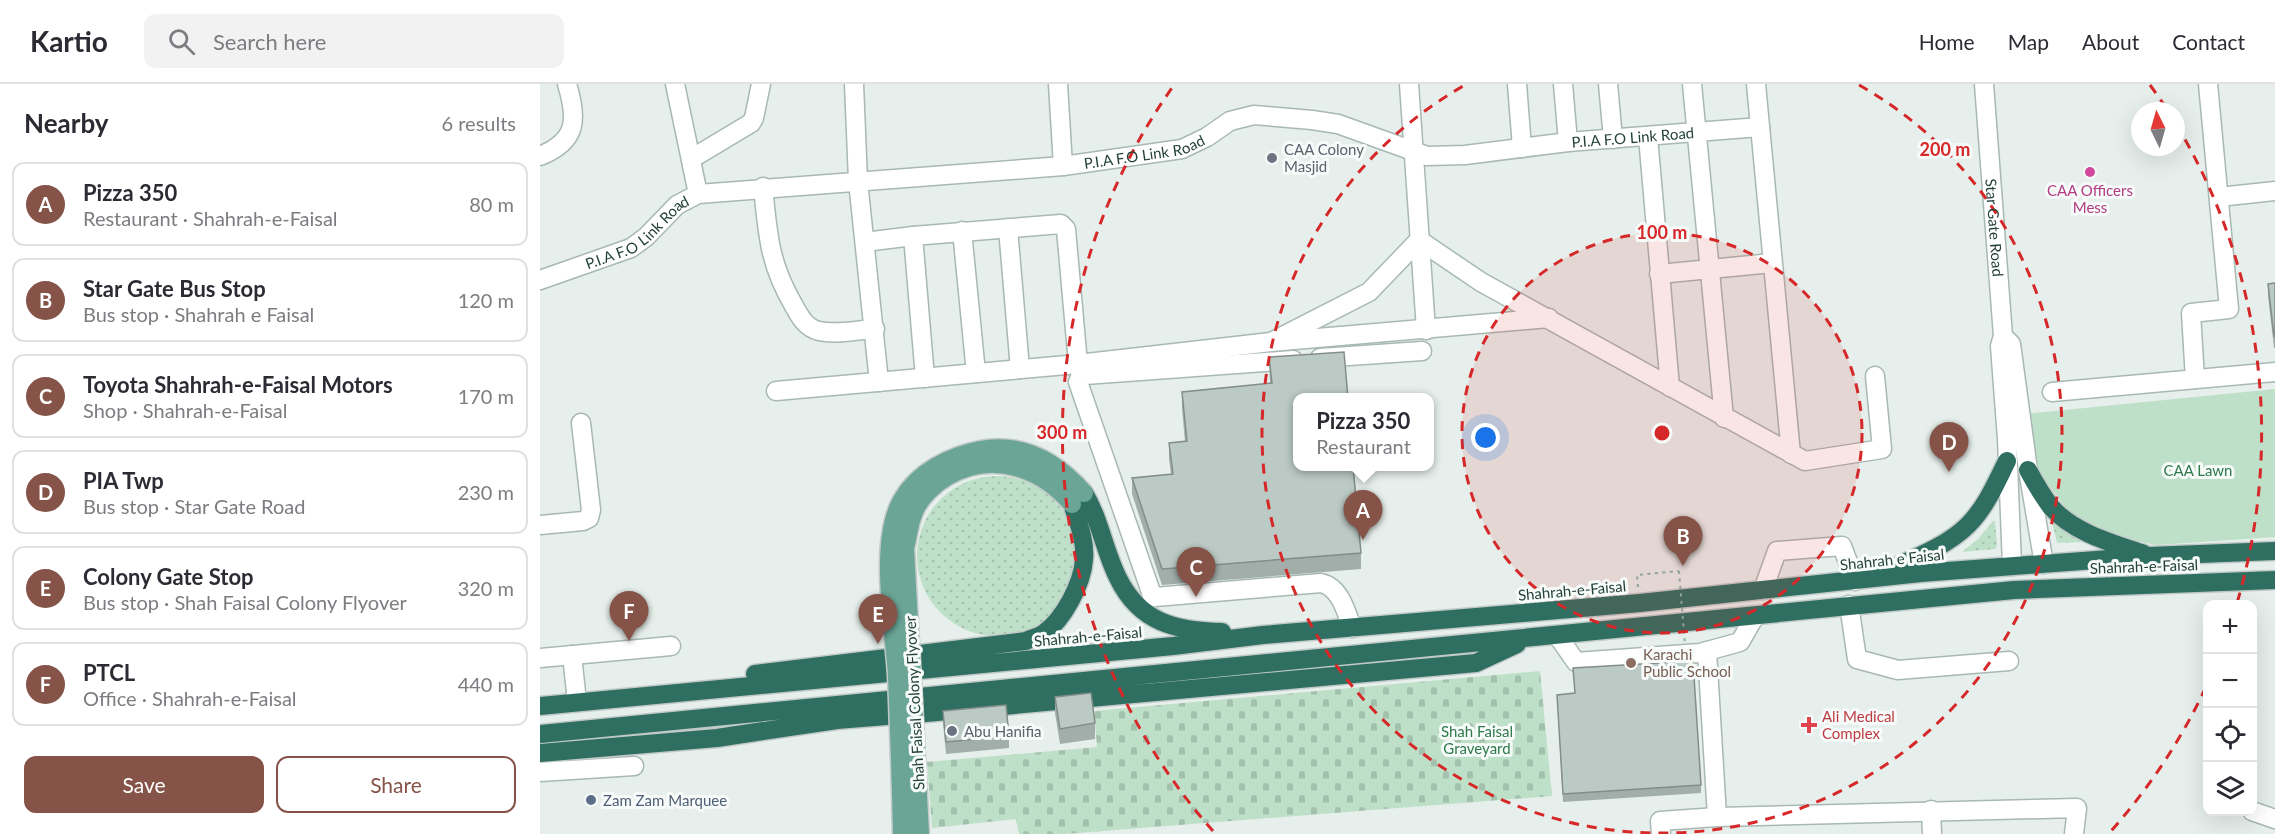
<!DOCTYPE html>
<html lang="en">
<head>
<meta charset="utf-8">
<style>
	body { margin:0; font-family:Lato,sans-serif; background:#f2f2f3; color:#2b2b33 }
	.controls { position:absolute; right:18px; bottom:18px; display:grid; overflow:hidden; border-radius:12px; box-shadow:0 6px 24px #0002 }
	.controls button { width:54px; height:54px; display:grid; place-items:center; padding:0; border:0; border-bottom:2px solid #e1e1e2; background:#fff; color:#2b2b33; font:30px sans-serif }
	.compass { position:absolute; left:1591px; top:18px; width:54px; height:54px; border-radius:50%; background:#fff; box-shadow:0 6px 24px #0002; rotate:355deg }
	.you { position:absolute; left:946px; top:354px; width:21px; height:21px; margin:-15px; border:4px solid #fff; border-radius:50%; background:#1a73e8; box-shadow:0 0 0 9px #1a73e833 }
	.badge { display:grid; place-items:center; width:39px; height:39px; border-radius:50%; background:#855347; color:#fff; font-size:20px; font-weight:700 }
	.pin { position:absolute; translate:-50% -50px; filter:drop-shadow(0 2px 3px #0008) }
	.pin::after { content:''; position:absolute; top:32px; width:21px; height:18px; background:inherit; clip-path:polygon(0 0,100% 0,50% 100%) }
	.popup { position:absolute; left:753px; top:309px; width:141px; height:78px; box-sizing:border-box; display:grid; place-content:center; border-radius:12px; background:#fff; filter:drop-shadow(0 2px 4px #0005); font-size:20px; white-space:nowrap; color:#7c7c81 }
	.popup b { font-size:22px; color:#2b2b33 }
	.popup::after { content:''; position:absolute; left:50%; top:100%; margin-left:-12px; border:12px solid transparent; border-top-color:#fff }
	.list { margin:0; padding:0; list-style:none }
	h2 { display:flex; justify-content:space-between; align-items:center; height:78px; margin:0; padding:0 24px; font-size:26px }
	h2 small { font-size:20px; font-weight:400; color:#7c7c81 }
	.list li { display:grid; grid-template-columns:39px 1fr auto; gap:18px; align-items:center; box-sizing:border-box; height:84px; margin:0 12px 12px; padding:0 12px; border:2px solid #e1e1e2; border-radius:12px }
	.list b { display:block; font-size:22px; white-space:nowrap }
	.list p { margin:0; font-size:20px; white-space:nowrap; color:#7c7c81 }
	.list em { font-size:20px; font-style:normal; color:#7c7c81 }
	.actions { display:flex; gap:12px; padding:18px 24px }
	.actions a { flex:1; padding:14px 0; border:2px solid #855347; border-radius:12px; text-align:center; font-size:21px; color:#855347 }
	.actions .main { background:#855347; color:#fff }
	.icon { flex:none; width:33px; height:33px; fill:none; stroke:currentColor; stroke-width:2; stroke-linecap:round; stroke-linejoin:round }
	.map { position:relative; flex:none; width:1735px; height:750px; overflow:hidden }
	header { display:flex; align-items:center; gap:36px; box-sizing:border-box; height:84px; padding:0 30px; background:#fff; border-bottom:2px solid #e1e1e2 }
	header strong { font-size:28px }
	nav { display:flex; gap:33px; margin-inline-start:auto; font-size:21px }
	.search { width:420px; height:54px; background:#f2f2f3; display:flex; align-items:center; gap:15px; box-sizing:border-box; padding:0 21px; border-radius:12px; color:#7c7c81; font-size:22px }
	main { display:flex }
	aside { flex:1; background:#fff }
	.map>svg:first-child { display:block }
</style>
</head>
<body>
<header>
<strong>Kartio</strong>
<div class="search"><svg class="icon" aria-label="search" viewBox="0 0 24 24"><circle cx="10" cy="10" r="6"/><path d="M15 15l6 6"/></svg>Search here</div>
<nav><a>Home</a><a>Map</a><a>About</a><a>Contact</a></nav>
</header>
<main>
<aside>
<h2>Nearby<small>6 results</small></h2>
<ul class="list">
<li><span class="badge">A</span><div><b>Pizza 350</b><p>Restaurant · Shahrah-e-Faisal</p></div><em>80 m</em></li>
<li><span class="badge">B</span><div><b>Star Gate Bus Stop</b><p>Bus stop · Shahrah e Faisal</p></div><em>120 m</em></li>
<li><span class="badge">C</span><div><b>Toyota Shahrah-e-Faisal Motors</b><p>Shop · Shahrah-e-Faisal</p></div><em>170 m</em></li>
<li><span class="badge">D</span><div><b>PIA Twp</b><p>Bus stop · Star Gate Road</p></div><em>230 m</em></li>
<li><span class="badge">E</span><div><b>Colony Gate Stop</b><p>Bus stop · Shah Faisal Colony Flyover</p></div><em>320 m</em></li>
<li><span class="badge">F</span><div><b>PTCL</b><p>Office · Shahrah-e-Faisal</p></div><em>440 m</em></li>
</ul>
<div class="actions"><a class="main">Save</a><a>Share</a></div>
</aside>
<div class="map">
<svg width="1735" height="750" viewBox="0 0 1735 750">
	<defs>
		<pattern id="grass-dots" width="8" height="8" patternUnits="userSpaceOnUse" patternTransform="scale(1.5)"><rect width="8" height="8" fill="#bfe0c8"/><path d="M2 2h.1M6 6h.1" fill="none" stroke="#a4c1ad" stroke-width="1.8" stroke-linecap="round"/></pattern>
		<pattern id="cemetery-stones" width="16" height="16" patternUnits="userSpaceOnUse" patternTransform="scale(1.5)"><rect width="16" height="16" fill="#bfe0c8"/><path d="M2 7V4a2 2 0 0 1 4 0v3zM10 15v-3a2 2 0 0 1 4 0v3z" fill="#a4c1ad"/></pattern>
	</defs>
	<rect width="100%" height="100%" fill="#e6efeb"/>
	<path fill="url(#grass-dots)" d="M377 472a80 80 0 1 1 160 0a80 80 0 1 1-160 0Z
		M1453,437H1455L1457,462L1455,465L1422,468L1438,455Z
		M1512,437L1542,458L1517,459Z"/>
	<path fill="url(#cemetery-stones)" d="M1000,587L1012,712L525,750H479L476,735L392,744L387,678L557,663L554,627Z"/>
	<path fill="#bfe0c8" d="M1735,305V453L1616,461L1579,453L1543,439L1529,428L1502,392L1493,369L1485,330Z"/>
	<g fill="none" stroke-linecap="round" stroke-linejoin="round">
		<g stroke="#a8b8b2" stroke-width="21">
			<g id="minor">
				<path d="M135,0L158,110"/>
				<path d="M314,0L318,97L339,298"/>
				<path d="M518,0L523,82"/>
				<path d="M869,0L886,246"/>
				<path d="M977,0L982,64"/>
				<path d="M1023,0L1028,58"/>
				<path d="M1068,0L1073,55"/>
				<path d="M1152,0L1184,334"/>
				<path d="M1216,0L1251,370"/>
				<path id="s1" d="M1444,0L1463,252L1460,262L1467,355L1472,482"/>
				<path d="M1108,53L1130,303"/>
				<path d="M0,72C37,57 38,36 27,0"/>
				<path d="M151,75L211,39L214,34L221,0"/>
				<path d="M223,103C228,152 229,179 254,222C260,233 266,244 279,247C296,251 317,246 335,245"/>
				<path d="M1679,113L1735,107"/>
				<path d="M468,144L480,285"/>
				<path d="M422,147L436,289"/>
				<path d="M373,152L385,294"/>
				<path d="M325,158L373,152L521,140L526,145L538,280"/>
				<path d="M1119,190L1232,179"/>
				<path id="s2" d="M0,196L91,164L106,153L137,121L158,110L523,82L642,65L667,53L690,37L714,31L772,36L798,40L887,72L925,71L1028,58L1220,43"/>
				<path d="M1466,255L1471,260L1488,386L1504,480"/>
				<path d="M731,258L829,208L879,156L941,198L1265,377L1342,365L1335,292"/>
				<path d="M780,274L882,267"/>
				<path d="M753,276L545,291L540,293L538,298L612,511L615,513L781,499C800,503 806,527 812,544"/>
				<path d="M1655,295L1651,229L1689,225L1668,0"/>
				<path d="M236,307L538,280L731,258L1009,234"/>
				<path d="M1512,308L1735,288"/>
				<path d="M0,441L43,437L49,434L51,426L41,339"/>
				<path d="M1223,506L1237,467L1302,462L1315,497"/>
				<path d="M1309,521L1317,575L1358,586L1469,577"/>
				<path d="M1017,551L1036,578L1160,569L1200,558L1215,532"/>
				<path d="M1167,567L1177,733"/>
				<path d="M32,571L37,618"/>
				<path d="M0,574L131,562"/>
				<path d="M0,688L94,682"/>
				<path d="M1391,726L1392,750"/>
				<path d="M1712,727L1735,735"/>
				<path d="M1121,750L1120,737L1177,733L1537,724L1534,750"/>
			</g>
		</g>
		<g stroke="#c2cac8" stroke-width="21">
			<path id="highway" d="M1488,386C1495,399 1502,411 1511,423C1534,449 1572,459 1604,470
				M544,409C560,435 564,466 578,494C600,539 636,547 682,548
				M1344,488C1372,475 1406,463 1428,441C1446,423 1456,399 1467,377
				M215,590L486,557C492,554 499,553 504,549C524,535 542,500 544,476C546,457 538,438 532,420
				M0,622L633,562L723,551L1100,519L1381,489L1609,472L1735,467
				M375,630L936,579L977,560
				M0,650L1474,506L1735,496
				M0,669L177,654L297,636L359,631"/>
		</g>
		<path stroke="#86b3a5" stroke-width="2" stroke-dasharray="3 4.5" stroke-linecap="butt" d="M1098,503L1097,491L1139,487"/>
		<use href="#minor" stroke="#fff" stroke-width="18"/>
		<use href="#highway" stroke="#2f6f62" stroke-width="18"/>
		<g stroke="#c2cac8" stroke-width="21" stroke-linecap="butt">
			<path id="major-bridge" d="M362,750C361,697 359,644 357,591C354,543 338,457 362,416C378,388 410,372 440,366C483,358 516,377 544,409
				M380,750L365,464C368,453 369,439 374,428C380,413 394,400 408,392C452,367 501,383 532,420"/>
		</g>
		<path stroke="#86b3a5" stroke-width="2" stroke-dasharray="3 4.5" stroke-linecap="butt" d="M1139,487L1145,561"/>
		<use href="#major-bridge" stroke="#6aa596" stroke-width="18"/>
	</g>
	<path fill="#a1aea9" d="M1735,199V264H1734L1728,212V200Z
		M729,273L821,469V485L622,501L592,410V394L631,390L629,375V359L645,358L642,324V308L730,299Z
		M1033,584L1161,701V709L1023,718L1017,611L1035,609Z
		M515,613L555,639V655L520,660L515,629Z
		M403,627L469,652V664L406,670L403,639Z"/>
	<path fill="#bbcac4" stroke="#838d89" stroke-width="1.5" d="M1735,199V251L1734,252L1728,200Z
		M804,268L808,314H757V382H813L821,469L622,485L592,394L633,390L629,359L647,357L642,308L732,299L729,273Z
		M1153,577L1161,701L1023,710L1017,611L1035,609L1033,584Z
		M551,609L555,639L520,645L515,613Z
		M466,621L469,652L406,658L403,627Z"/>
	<circle cx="1122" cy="349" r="200" fill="#d62828" fill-opacity=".12"/>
	<g fill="none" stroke="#d62828" stroke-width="3" stroke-dasharray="10 8">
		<circle cx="1122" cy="349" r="200"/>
		<path d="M1319 1A400 400 0 1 1 925 1"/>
		<path d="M1666 603A600 600 0 0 1 1571 747M673 747A600 600 0 0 1 634 1M1610 1A600 600 0 0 1 1628 27M1636 40A600 600 0 0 1 1697 519"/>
	</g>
	<g fill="#6b7280" stroke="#f7fbf9" stroke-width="2">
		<circle cx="732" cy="74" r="6"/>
		<circle cx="412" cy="647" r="6"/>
	</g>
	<circle fill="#d1479c" stroke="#f7fbf9" stroke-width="2" cx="1550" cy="88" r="6"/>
	<circle fill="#8d6e63" stroke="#f7fbf9" stroke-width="2" cx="1091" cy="579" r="6"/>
	<path fill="#e0444e" stroke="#f7fbf9" stroke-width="2" d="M1266 632h6v6h6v6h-6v6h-6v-6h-6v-6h6z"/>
	<circle fill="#5c6f8a" stroke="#f7fbf9" stroke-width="2" cx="51" cy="716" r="6"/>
	<g text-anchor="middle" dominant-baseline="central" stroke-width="6" stroke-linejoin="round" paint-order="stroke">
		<g font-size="15" fill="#24423a" stroke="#f7fbf9">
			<text stroke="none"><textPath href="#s2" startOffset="1136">P.I.A F.O Link Road</textPath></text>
			<text stroke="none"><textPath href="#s2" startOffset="632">P.I.A F.O Link Road</textPath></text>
			<text stroke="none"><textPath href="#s1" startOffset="144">Star Gate Road</textPath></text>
			<text stroke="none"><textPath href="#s2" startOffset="110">P.I.A F.O Link Road</textPath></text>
			<text transform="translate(1352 475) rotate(-6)">Shahrah e Faisal</text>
			<text transform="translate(1604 482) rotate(-2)">Shahrah-e-Faisal</text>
			<text transform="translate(1032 506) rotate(-5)">Shahrah-e-Faisal</text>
			<text transform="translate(548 552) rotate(-5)">Shahrah-e-Faisal</text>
			<text transform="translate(374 619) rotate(-93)">Shah Faisal Colony Flyover</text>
		</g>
		<g font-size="15" fill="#5b616d" stroke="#f7fbf9" text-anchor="start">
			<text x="744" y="65">CAA Colony<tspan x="744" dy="17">Masjid</tspan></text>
			<text x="424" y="647">Abu Hanifia</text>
		</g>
		<g font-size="15" fill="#b23c85" stroke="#f7fbf9">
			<text x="1550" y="106">CAA Officers<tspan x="1550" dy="17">Mess</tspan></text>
		</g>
		<g font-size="15" fill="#2d7a4b" stroke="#f7fbf9">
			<text x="1658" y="386">CAA Lawn</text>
			<text x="937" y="647">Shah Faisal<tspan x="937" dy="17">Graveyard</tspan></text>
		</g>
		<g font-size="15" fill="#785e54" stroke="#f7fbf9" text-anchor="start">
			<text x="1103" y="570">Karachi<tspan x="1103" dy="17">Public School</tspan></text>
		</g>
		<g font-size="15" fill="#be3a42" stroke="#f7fbf9" text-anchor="start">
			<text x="1282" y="632">Ali Medical<tspan x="1282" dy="17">Complex</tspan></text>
		</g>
		<g font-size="15" fill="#4e5e75" stroke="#f7fbf9" text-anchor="start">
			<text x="63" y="716">Zam Zam Marquee</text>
		</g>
	</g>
	<circle cx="1122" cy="349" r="9" fill="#d62828" stroke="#f7fbf9" stroke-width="3"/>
	<g font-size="18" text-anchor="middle" font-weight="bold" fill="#d62828" stroke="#f7fbf9" stroke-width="6" stroke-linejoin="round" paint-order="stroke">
		<text x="1405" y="72">200 m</text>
		<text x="1122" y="155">100 m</text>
		<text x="522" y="355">300 m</text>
	</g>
</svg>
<div class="controls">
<button>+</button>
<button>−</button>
<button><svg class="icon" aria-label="locate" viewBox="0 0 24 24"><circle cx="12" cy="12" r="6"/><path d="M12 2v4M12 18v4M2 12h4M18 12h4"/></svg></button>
<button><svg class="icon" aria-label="layers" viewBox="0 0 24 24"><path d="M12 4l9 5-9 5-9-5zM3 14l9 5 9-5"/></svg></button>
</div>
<svg class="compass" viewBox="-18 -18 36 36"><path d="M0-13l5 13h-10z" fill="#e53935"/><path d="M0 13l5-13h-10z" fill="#7c7c81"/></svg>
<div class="you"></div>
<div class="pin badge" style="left:823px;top:456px">A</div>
<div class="popup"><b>Pizza 350</b>Restaurant</div>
<div class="pin badge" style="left:1143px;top:482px">B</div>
<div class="pin badge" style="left:656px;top:513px">C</div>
<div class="pin badge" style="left:1409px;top:388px">D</div>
<div class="pin badge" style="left:338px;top:560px">E</div>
<div class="pin badge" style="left:89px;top:557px">F</div>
</div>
</main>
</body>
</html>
